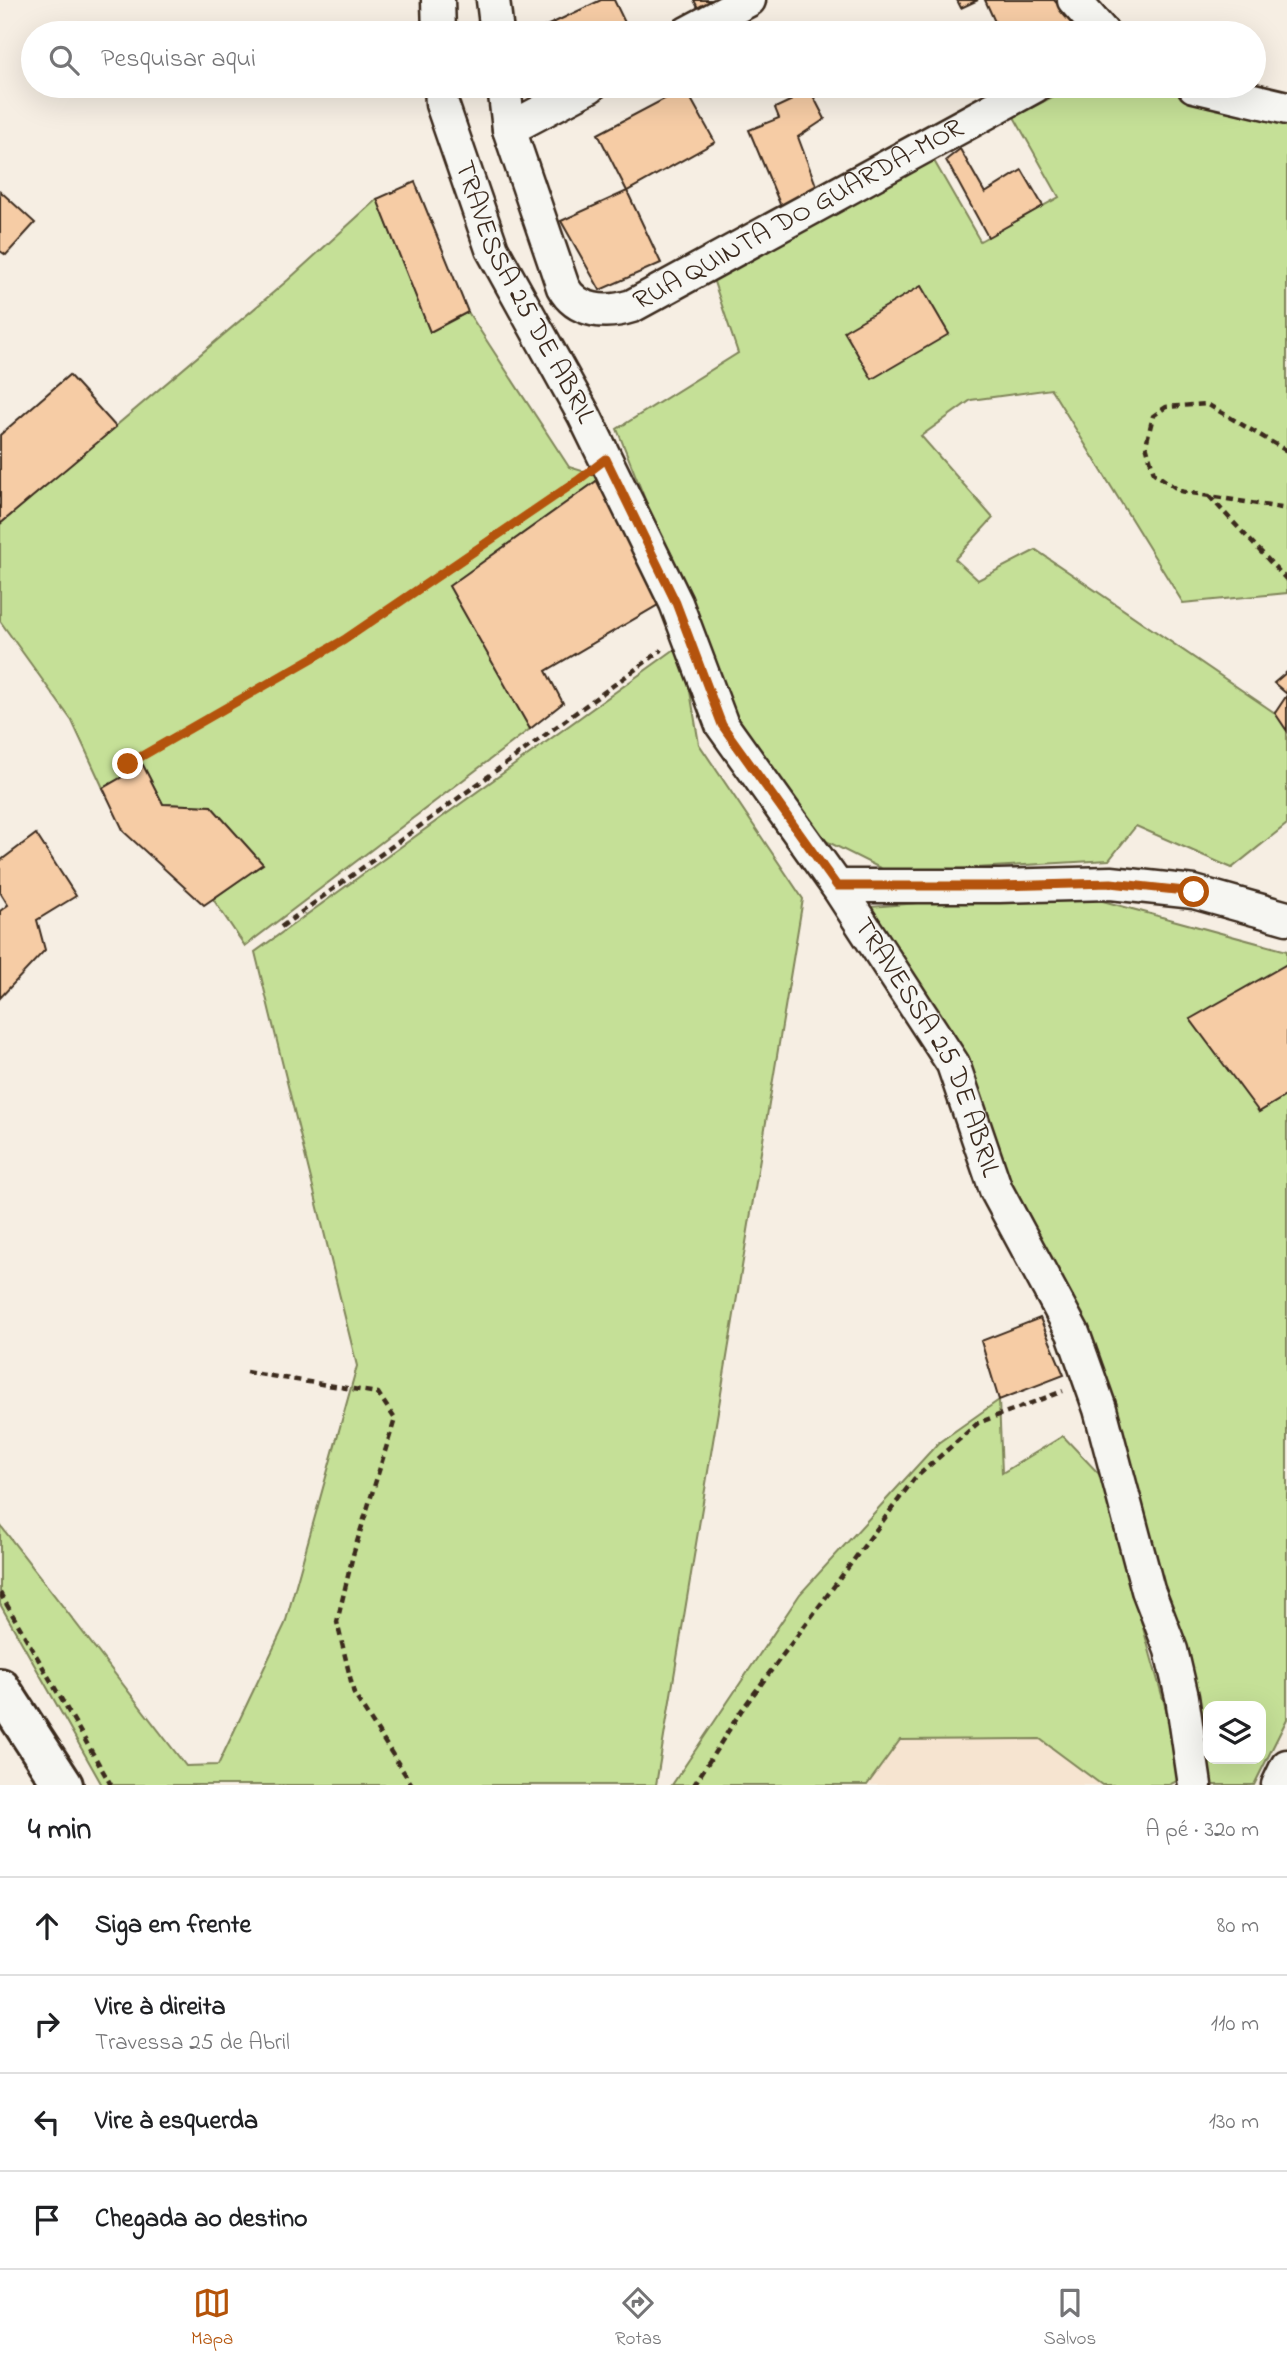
<!DOCTYPE html>
<html lang="pt">
<head>
<meta charset="utf-8">
<style>
	body { margin:0; font-family:"Indie Flower",sans-serif; background:#f6f6f6; color:#202124 }
	.controls { position:absolute; right:21px; bottom:21px; display:grid; overflow:hidden; border-radius:14px; box-shadow:0 7px 28px #0002 }
	.controls button { width:63px; height:63px; display:grid; place-items:center; padding:0; border:0; border-bottom:2px solid #e0e0e0; background:#fff; color:#202124; font:35px sans-serif }
	.stop { position:absolute; width:21px; height:21px; margin:-16px; border:5px solid #b45309; border-radius:50%; background:#fff }
	.stop.end { background:#b45309; border-color:#fff; box-shadow:0 2px 7px #0008 }
	.list { margin:0; padding:0; list-style:none }
	h2 { display:flex; justify-content:space-between; align-items:center; height:91px; margin:0; padding:0 28px; font-size:30px }
	h2 small { font-size:23px; font-weight:400; color:#757577 }
	.list li { display:grid; grid-template-columns:46px 1fr auto; gap:21px; align-items:center; box-sizing:border-box; height:98px; padding:0 28px; border-top:2px solid #e0e0e0 }
	.list b { display:block; font-size:26px; white-space:nowrap }
	.list p { margin:0; font-size:23px; white-space:nowrap; color:#757577 }
	.list em { font-size:23px; font-style:normal; color:#757577 }
	.icon { flex:none; width:38px; height:38px; fill:none; stroke:currentColor; stroke-width:2; stroke-linecap:round; stroke-linejoin:round }
	.map { position:relative; flex:none; width:1287px; height:1785px; overflow:hidden }
	.search { position:absolute; background:#fff; box-shadow:0 7px 28px #0002; left:21px; right:21px; top:21px; height:77px; display:flex; align-items:center; gap:18px; box-sizing:border-box; padding:0 24px; border-radius:38px; color:#757577; font-size:26px }
	.sheet { height:483px; background:#fff }
	nav { display:flex; justify-content:space-around; align-items:center; box-sizing:border-box; height:98px; border-top:2px solid #e0e0e0; background:#fff; font-size:19px; color:#757577 }
	nav a { display:grid; justify-items:center; gap:4px }
	nav .on { color:#b45309 }
	.map>svg:first-child { display:block }
</style>
</head>
<body>
<div class="map">
<svg width="1287" height="1785" viewBox="0 0 1287 1785">
	<rect width="100%" height="100%" fill="#f6eee3"/>
	<filter id="ink" filterUnits="userSpaceOnUse"><feTurbulence type="fractalNoise" baseFrequency=".0143" numOctaves="2"/><feDisplacementMap in="SourceGraphic" scale="14" xChannelSelector="R" yChannelSelector="G"/><feConvolveMatrix kernelMatrix="1 2 1 2 8 2 1 2 1" color-interpolation-filters="sRGB"/></filter>
	<g filter="url(#ink)">
		<path fill="#f6e4d0" d="M1040,1739L1102,1785H867L900,1740Z"/>
		<path fill="#c5e097" stroke="#80855a" stroke-width="2" fill-rule="evenodd" d="M1073,86H1147L1287,118V593L1183,603L1051,389L971,400L921,436L993,518L955,559L978,580L1036,550L1275,713L1287,728V824L1232,868L1136,826L1109,860L890,873L826,841L732,718L617,429L738,353L712,276L933,159L980,241L1059,197L1014,117Z
			M377,199L430,331L468,312L569,467L602,477L450,586L530,729L245,946L213,899L262,864L211,806L163,804L143,766L103,788L72,721L0,621V524L288,280Z
			M682,644L699,744L803,899L656,1785H102L0,1604V1525L186,1766L218,1765L285,1624L357,1366L255,952Z
			M1066,891L1287,951V964L1259,1112L1287,1095V1719L1254,1785H1207L1205,1722L1082,1318L1012,1186L963,1059L870,907ZM1208,1706H1261V1759H1208Z
			M999,1400L1002,1473L1063,1436L1100,1475L1185,1777L1169,1785H1102L1040,1739L900,1740L867,1785H672L800,1594L938,1443Z"/>
		<path fill="#f6cca5" stroke="#3b2a1e" stroke-width="2" d="M601,0H614L630,33H540L538,30Z
			M694,0H718L699,10Z
			M957,0H978L961,8Z
			M985,0H1054L1072,20L1073,33H1000Z
			M783,86H808L825,119L798,137L820,196L785,216L749,130L779,118L775,108L792,100Z
			M685,88L715,142L627,191L598,134Z
			M960,149L985,193L1022,170L1043,206L988,237L946,160Z
			M415,182L468,312L430,332L377,199Z
			M0,191L35,223L6,255L0,251Z
			M627,191L661,263L600,290L561,221Z
			M921,286L949,334L872,379L844,331Z
			M69,375L116,427L0,524V435Z
			M602,477L663,602L546,671L563,703L530,729L449,586Z
			M1287,672V694L1274,683Z
			M1287,695V731L1275,713Z
			M143,765L163,804L211,806L263,864L204,905L124,832L103,788Z
			M36,834L76,896L37,920L45,950L0,998V911L8,905L0,892V861Z
			M1287,964V1095L1259,1112L1190,1019Z
			M1040,1318L1064,1375L999,1400L981,1341Z"/>
		<g fill="none" stroke-linecap="round" stroke-linejoin="round">
			<g stroke="#3b2a1e" stroke-width="37">
				<g id="minor">
					<path d="M438,0L439,33"/>
					<path d="M493,0L497,33"/>
					<path d="M1074,0L1103,33"/>
					<path d="M687,33L749,0"/>
					<path id="s1" d="M441,86L442,104L492,249L584,415L676,603L722,725L837,886L953,1064L996,1190L1073,1333L1100,1409L1148,1590L1171,1650L1182,1697L1195,1785"/>
					<path id="s2" d="M504,86L509,129L563,287C577,313 607,314 632,306L1035,86"/>
					<path d="M1194,86L1287,108"/>
					<path d="M509,129L590,86"/>
					<path d="M837,886H999L1111,883L1194,892L1287,918"/>
					<path d="M1278,1785L1287,1766"/>
				</g>
			</g>
			<g stroke="#3b2a1e" stroke-width="44">
				<path id="trunk" d="M0,1688L63,1785"/>
			</g>
			<path stroke="#3b2a1e" stroke-width="4.5" stroke-dasharray="7 5" stroke-linecap="butt" d="M1287,451L1207,404L1166,407L1153,416L1146,445L1154,473L1180,491L1287,509
				M1209,496L1287,580
				M128,764L344,640L583,477
				M281,927L662,650
				M246,1372L378,1393L395,1419L353,1555L337,1622L354,1694L412,1785
				M0,1593L111,1785
				M694,1785L741,1711L914,1479L978,1423L1063,1391"/>
			<use href="#minor" stroke="#f6f6f2" stroke-width="32"/>
			<use href="#trunk" stroke="#f6f6f2" stroke-width="38"/>
		</g>
	</g>
	<g fill="none" stroke-linecap="round" stroke-linejoin="round" filter="url(#ink)">
		<path stroke="#b45309" stroke-width="9" d="M128,764L344,640L577,481L606,459L676,603L722,725L837,886H999L1111,883L1194,892"/>
	</g>
	<g text-anchor="middle" dominant-baseline="central" stroke-width="7" stroke-linejoin="round" paint-order="stroke">
		<g font-size="28" fill="#3b2a1e" stroke="#f6f6f2">
			<text stroke="none"><textPath href="#s2" startOffset="478">RUA QUINTA DO GUARDA-MOR</textPath></text>
			<text stroke="none"><textPath href="#s1" startOffset="224">TRAVESSA 25 DE ABRIL</textPath></text>
			<text stroke="none"><textPath href="#s1" startOffset="1085">TRAVESSA 25 DE ABRIL</textPath></text>
		</g>
	</g>
</svg>
<div class="controls">
<button><svg class="icon" aria-label="layers" viewBox="0 0 24 24"><path d="M12 4l9 5-9 5-9-5zM3 14l9 5 9-5"/></svg></button>
</div>
<div class="stop" style="left:1194px;top:892px"></div>
<div class="stop end" style="left:128px;top:764px"></div>
<div class="search"><svg class="icon" aria-label="search" viewBox="0 0 24 24"><circle cx="10" cy="10" r="6"/><path d="M15 15l6 6"/></svg>Pesquisar aqui</div>
</div>
<section class="sheet">
<h2>4 min<small>A pé · 320 m</small></h2>
<ul class="list">
<li><svg class="icon" aria-label="ahead" viewBox="0 0 24 24"><path d="M12 20V5M6 11l6-6 6 6"/></svg><div><b>Siga em frente</b></div><em>80 m</em></li>
<li><svg class="icon" aria-label="right" viewBox="0 0 24 24"><path d="M7 20v-9h11M14 6l5 5-5 5"/></svg><div><b>Vire à direita</b><p>Travessa 25 de Abril</p></div><em>110 m</em></li>
<li><svg class="icon" aria-label="left" viewBox="0 0 24 24"><path d="M17 20v-9H6M10 6l-5 5 5 5"/></svg><div><b>Vire à esquerda</b></div><em>130 m</em></li>
<li><svg class="icon" aria-label="arrive" viewBox="0 0 24 24"><path d="M6 21V4h12l-3 4 3 4H6"/></svg><div><b>Chegada ao destino</b></div></li>
</ul>
</section>
<nav>
<a class="on"><svg class="icon" aria-label="map" viewBox="0 0 24 24"><path d="M3 6l6-2 6 2 6-2v14l-6 2-6-2-6 2zM9 4v14M15 6v14"/></svg>Mapa</a>
<a><svg class="icon" aria-label="directions" viewBox="0 0 24 24"><path d="M12 3l9 9-9 9-9-9zM9 14v-3h6M13 9l2 2-2 2"/></svg>Rotas</a>
<a><svg class="icon" aria-label="saved" viewBox="0 0 24 24"><path d="M7 4h10v16l-5-4-5 4z"/></svg>Salvos</a>
</nav>
</body>
</html>
